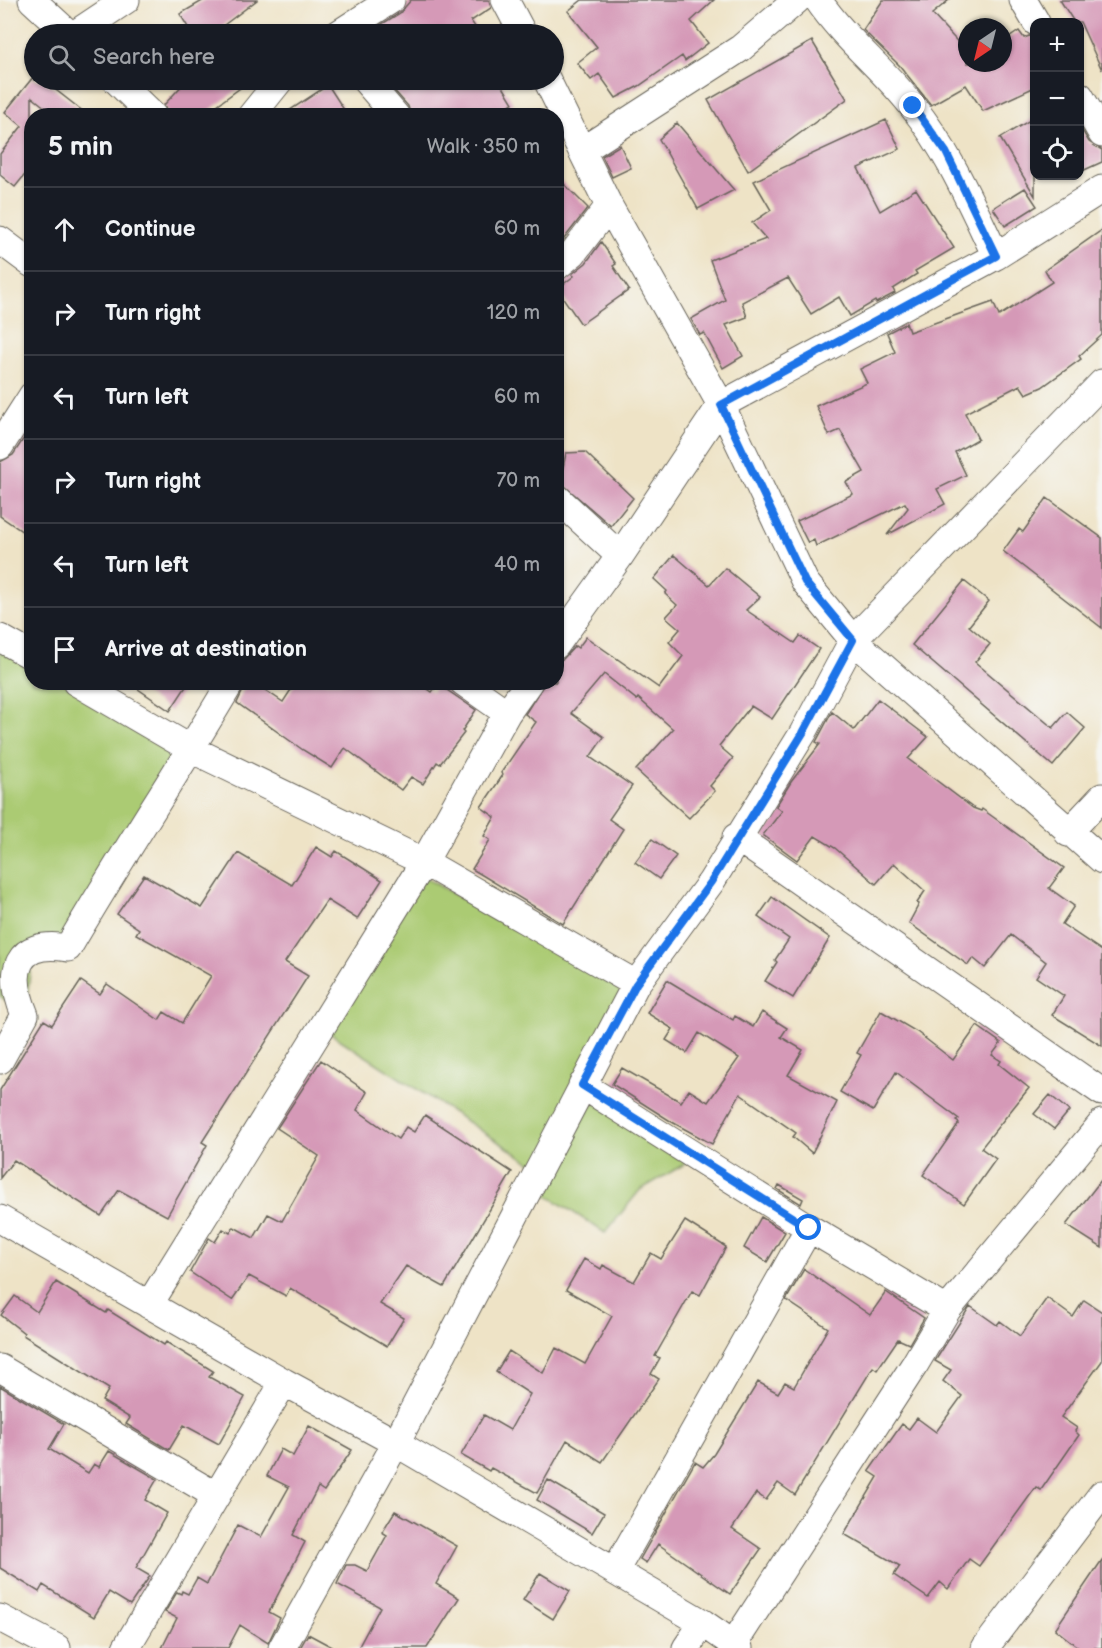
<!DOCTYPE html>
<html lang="en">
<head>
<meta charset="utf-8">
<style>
	body { margin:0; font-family:"Balsamiq Sans",sans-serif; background:#242831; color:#f1f3f6 }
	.controls { position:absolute; right:18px; top:18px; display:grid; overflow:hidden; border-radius:12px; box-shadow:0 2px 4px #0004 }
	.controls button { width:54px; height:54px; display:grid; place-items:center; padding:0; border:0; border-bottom:2px solid #363941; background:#171b24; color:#f1f3f6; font:30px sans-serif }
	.compass { position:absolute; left:958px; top:18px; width:54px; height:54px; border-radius:50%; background:#171b24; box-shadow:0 2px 4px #0004; rotate:215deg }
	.stop { position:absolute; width:18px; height:18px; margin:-14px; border:4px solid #1a73e8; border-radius:50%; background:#fff }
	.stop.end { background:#1a73e8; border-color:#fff; box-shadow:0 2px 6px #0008 }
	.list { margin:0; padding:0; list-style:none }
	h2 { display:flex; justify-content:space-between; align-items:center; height:78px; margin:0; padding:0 24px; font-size:26px }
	h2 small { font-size:20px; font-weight:400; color:#9ea1a6 }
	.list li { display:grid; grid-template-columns:39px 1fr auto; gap:18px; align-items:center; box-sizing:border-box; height:84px; padding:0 24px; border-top:2px solid #363941 }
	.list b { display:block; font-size:22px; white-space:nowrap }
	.list em { font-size:20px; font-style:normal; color:#9ea1a6 }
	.icon { flex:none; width:33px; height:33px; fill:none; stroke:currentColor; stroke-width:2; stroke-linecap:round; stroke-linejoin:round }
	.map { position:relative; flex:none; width:1102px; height:1648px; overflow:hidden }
	.search { position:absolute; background:#171b24; box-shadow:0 2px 4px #0004; left:24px; top:24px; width:540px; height:66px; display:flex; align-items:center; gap:15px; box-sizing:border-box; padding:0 21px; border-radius:33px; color:#9ea1a6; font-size:22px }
	.panel { position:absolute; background:#171b24; box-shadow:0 2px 4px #0004; left:24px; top:108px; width:540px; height:582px; border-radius:24px }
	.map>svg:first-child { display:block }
</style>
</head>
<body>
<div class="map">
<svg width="1102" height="1648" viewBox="0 0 1102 1648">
	<rect width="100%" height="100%" fill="#f6f6f2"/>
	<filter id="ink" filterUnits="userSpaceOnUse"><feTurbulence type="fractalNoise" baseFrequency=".0167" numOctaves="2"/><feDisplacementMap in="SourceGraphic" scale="12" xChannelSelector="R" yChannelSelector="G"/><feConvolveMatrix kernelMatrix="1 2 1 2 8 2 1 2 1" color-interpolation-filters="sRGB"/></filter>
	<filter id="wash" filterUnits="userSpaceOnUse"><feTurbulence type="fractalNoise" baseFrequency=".008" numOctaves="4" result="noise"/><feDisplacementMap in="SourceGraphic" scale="24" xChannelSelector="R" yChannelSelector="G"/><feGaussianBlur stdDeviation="1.35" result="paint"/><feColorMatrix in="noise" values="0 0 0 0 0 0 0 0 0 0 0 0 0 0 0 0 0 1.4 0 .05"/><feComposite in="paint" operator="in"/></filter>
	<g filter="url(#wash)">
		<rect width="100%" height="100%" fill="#eee3c6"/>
		<path fill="#abcb73" stroke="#647448" stroke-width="1.5" d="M0,640L31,658L32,682L74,683L191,749L68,948L33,947L25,1015L0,996Z
			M417,873L630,995L539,1168L322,1028Z
			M593,1102L690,1161L640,1190L605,1233L539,1190Z"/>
		<g id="blocks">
			<path fill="#d599b7" d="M204,0H257L212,34H192L180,14Z
				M411,0H489L491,8L471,21L480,34H366L400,13Z
				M582,0H714L691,21L708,43L685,61L682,56L639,86L616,98L599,74L591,80L577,63L597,47L568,11Z
				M883,0H949L932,14L967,52V63H1003V42L1019,31L1024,38L1029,36L1035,37V87L983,111L966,85L931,105L900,66L863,30Z
				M1060,0H1102V70L1080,22H1074Z
				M812,41L847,99L748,171L708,100Z
				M34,76V80H43L89,116H56L32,97V166L15,187L0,175V154L22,126L5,112Z
				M187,80H251L202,116H168L164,105Z
				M402,80H499L513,103L491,116H411L408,106L392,88Z
				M328,85L348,116H281Z
				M1035,117V196L1000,138Z
				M886,120L900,149L858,168L880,211L916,189L954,248L915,271L917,274L893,289L895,293L876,303L875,301L850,316L839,297L811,314L788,278L742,302L747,317L726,325L743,356L723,368L704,333L700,335L691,319L725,300L710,260L766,239L752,223L771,210L754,181Z
				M677,123L734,190L698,209L659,139Z
				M1080,127L1089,142L1102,150V162L1080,172Z
				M620,145L631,168L612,177L602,156Z
				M556,176L588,208L563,240L556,232Z
				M1025,188L1037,206L1005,226L993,208Z
				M1102,230V335L1079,356L1081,359L1042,387L1026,394L1020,385L965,413L978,439L955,452L966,475L937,489L945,504L887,535L908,508L905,503L816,546L814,540L808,543L797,521L853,494L846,482L864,472L840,430L829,435L816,406L867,383L860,369L895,352L887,333L906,323L909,332L993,302L999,316L1052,282L1045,270Z
				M601,242L616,264L613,266L629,290L581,324L557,289L574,276L572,274L586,263Z
				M32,426V538L0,516V462L13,455Z
				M585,452L633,498L611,526L560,482L566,453Z
				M1047,498L1102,538V628L1003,551L1019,529L1023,532Z
				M674,555L709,585L725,568L760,597L746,610L795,643L800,636L819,649L772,719L751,706L719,746L733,758L710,786L715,791L689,818L636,770L673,729L638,698L637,700L604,674L571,713L604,737L590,757L632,786L609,819L623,829L563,924L472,869L490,840L484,836L495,817L481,807L503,775L501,773L536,722L525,714L545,682H556V660L563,659L575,646L578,648L586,637L659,688L683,656L669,642L680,629L666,617L677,605L665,594L667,591L654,579Z
				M964,581L989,601L969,626L990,644L975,662L1053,728L1067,712L1085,728L1053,766L912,645Z
				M128,682H189L170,711Z
				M247,682H253L283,702L296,682H418L432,692L438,684L476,710L462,731L464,733L440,764L437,762L423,784L411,777L401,790L345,748L332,768L303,750L237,703Z
				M878,699L928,737L908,759L973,808L981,811L982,809L1064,868L1049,888L1074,906L1062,924L1102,951V1046L1052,1015L1064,996L1036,977L1046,962L1011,935L985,968L973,958L968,965L909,923L919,904L917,903L925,891L894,863L876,884L835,848L815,836L797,860L763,835L782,811L776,806L791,782L820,744L816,742L832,712L854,730Z
				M652,839L676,856L659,879L635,862Z
				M316,847L332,857L336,851L382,880L357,919L327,900L285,962L308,976L202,1142L207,1145L167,1216L119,1190L101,1216L14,1160L0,1178V1090L44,1020L52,1025L81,981L100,994L107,984L159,1020L164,1012L182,1023L211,976L136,934L139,929L117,914L144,875L202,908L238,853L292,885Z
				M772,897L830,938L793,998L765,981L777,962L775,960L789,939L758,917Z
				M667,980L733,1020L735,1016L753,1027L762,1012L787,1028L781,1037L803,1050L788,1075L837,1102L812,1153L793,1137L796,1133L740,1094L712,1144L672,1122L612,1084L622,1068L681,1102L689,1090L708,1102L739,1058L699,1033L687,1053L666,1040L673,1029L647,1013Z
				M881,1011L917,1032L953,1060L977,1026L1001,1043L992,1055L1001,1061L999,1064L1029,1088L981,1148L996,1159L964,1204L923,1175L959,1123L956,1121L959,1119L896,1072L873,1111L840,1092L861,1055L857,1053Z
				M321,1060L367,1092L357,1110L398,1139L406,1127L414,1132L425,1115L512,1172L444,1287L406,1266L380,1304L404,1318L387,1346L290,1288L286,1296L249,1276L232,1300L190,1272L209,1238L215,1242L223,1229L230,1233L234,1227L254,1238L268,1214L282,1221L319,1156L277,1128Z
				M1050,1095L1069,1111L1054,1129L1034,1114Z
				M1102,1179V1248L1066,1225Z
				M779,1185L803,1199L801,1204L777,1189Z
				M761,1217L785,1232L767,1262L744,1248Z
				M685,1221L726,1247L700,1295L692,1291L655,1356L660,1358L651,1374L659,1379L602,1462L567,1440L537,1493L491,1468L489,1471L461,1455L484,1415L510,1430L530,1394L496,1372L509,1351L543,1373L556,1348L585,1364L612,1316L566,1290L584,1259L601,1269L603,1265L634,1282L651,1253L661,1259Z
				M804,1269L870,1315L886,1292L924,1318L909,1344L898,1339L877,1370L873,1367L795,1495L778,1483L766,1500L756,1493L732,1529L761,1549L730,1594L658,1544L646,1563L640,1559L695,1462L703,1467L714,1454L758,1382L778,1393L785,1382L794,1387L828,1328L786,1300Z
				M56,1282L106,1313L108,1310L164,1345L166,1342L213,1371L209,1377L245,1397L219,1444L184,1425L169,1450L126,1424L130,1418L102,1401L109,1389L23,1335L24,1333L1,1315L15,1296L37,1312Z
				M1047,1298L1073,1317L1084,1300L1102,1312V1361L1061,1417L1077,1428L1075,1431L1079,1435L1041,1490L1036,1487L979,1566L969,1559L948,1589L940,1582L928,1598L894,1575L900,1566L844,1534L878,1477L869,1471L902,1424L909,1429L917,1418L936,1432L962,1396L943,1381L951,1370L935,1361L970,1306L997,1325L1000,1321L1020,1336Z
				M0,1386L64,1424L49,1449L88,1473L94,1464L99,1467L109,1451L157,1479L145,1500L167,1513L136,1568L150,1576L130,1605L109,1592L94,1617L43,1585L39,1592L0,1568Z
				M309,1426L352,1450L324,1491L318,1487L293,1535L305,1542L269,1612L280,1618L268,1643L240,1625L228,1648H162L177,1618L165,1612L177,1592L181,1594L182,1591L188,1594L197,1578L207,1584L238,1525L261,1537L289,1487L267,1476L281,1449L293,1456Z
				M548,1480L604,1513L592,1533L537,1500Z
				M395,1511L457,1546L436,1584L459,1598L427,1648H358L380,1607L337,1584L346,1565H355L367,1571L387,1535L382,1532Z
				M1102,1560V1648H1079L1055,1629Z
				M540,1573L570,1591L553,1619L523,1600Z
				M308,1634L334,1648H300Z"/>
		</g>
	</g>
	<g filter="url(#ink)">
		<use href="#blocks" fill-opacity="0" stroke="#666258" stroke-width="1.5"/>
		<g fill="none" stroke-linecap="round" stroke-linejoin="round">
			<g stroke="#666258" stroke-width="29">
				<path id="street" d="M32,0L69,34
					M505,0L523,34
					M818,0C845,40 884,69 913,107C949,152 971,204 996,256
					M1023,0L1036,22
					M75,34L126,0
					M338,34L391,0
					M116,80L153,116
					M365,80L396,116
					M547,80L609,206L721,405L805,582L853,640L1102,860
					M1080,96L1102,134
					M251,116L280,80
					M583,150L741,48L797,0
					M0,240L32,264
					M556,267L573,253L609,206
					M0,446L32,396
					M556,497L620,556
					M0,638L32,656
					M556,645L620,556L721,405L996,256L1102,189
					M76,682L191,749L424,862L636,984
					M463,682L507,713
					M1068,833L1102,797
					M736,837L1102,1092
					M0,1060L25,1015C7,972 15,939 68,948C120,858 178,772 231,682
					M582,1085L809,1228L947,1310
					M0,1219L284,1382L396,1443L703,1623L739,1648
					M149,1305L424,862L507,713L529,682
					M0,1368L215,1495
					M615,1571L809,1228
					M0,1618L57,1648
					M733,1645L915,1364L947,1310L1102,1123
					M126,1648L284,1382
					M282,1648L396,1443L636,984L711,882L803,733L853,640L1102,383
					M686,1648L703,1623
					M985,1648L1102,1494"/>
			</g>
			<use href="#street" stroke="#fff" stroke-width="27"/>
		</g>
	</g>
	<g fill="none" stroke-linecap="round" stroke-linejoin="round" filter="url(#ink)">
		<path stroke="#1a73e8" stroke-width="8" d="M809,1228L582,1085L636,984L711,882L803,733L853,640L805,582L721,405L996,256L946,152L913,106"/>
	</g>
</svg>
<div class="controls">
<button>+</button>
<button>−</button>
<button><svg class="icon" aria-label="locate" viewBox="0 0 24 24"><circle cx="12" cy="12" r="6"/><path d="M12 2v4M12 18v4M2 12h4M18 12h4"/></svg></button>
</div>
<svg class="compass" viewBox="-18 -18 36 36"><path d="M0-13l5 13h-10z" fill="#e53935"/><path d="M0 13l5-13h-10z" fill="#9ea1a6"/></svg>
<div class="stop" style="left:809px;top:1228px"></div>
<div class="stop end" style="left:913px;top:106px"></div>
<div class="search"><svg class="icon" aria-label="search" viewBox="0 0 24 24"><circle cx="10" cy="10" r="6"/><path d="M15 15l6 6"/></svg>Search here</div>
<section class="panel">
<h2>5 min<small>Walk · 350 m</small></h2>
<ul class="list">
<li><svg class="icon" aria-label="ahead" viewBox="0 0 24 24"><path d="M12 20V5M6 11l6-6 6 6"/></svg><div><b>Continue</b></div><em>60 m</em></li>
<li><svg class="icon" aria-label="right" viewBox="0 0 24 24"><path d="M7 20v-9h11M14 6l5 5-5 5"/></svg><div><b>Turn right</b></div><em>120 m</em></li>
<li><svg class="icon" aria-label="left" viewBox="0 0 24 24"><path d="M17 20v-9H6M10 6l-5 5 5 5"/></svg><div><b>Turn left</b></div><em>60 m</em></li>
<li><svg class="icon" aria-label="right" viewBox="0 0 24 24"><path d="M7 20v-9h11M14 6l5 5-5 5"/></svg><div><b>Turn right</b></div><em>70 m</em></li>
<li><svg class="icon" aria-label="left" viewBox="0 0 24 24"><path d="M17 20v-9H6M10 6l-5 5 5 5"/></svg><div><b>Turn left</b></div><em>40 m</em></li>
<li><svg class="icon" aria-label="arrive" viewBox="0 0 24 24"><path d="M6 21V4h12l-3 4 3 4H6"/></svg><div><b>Arrive at destination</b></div></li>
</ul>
</section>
</div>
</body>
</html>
